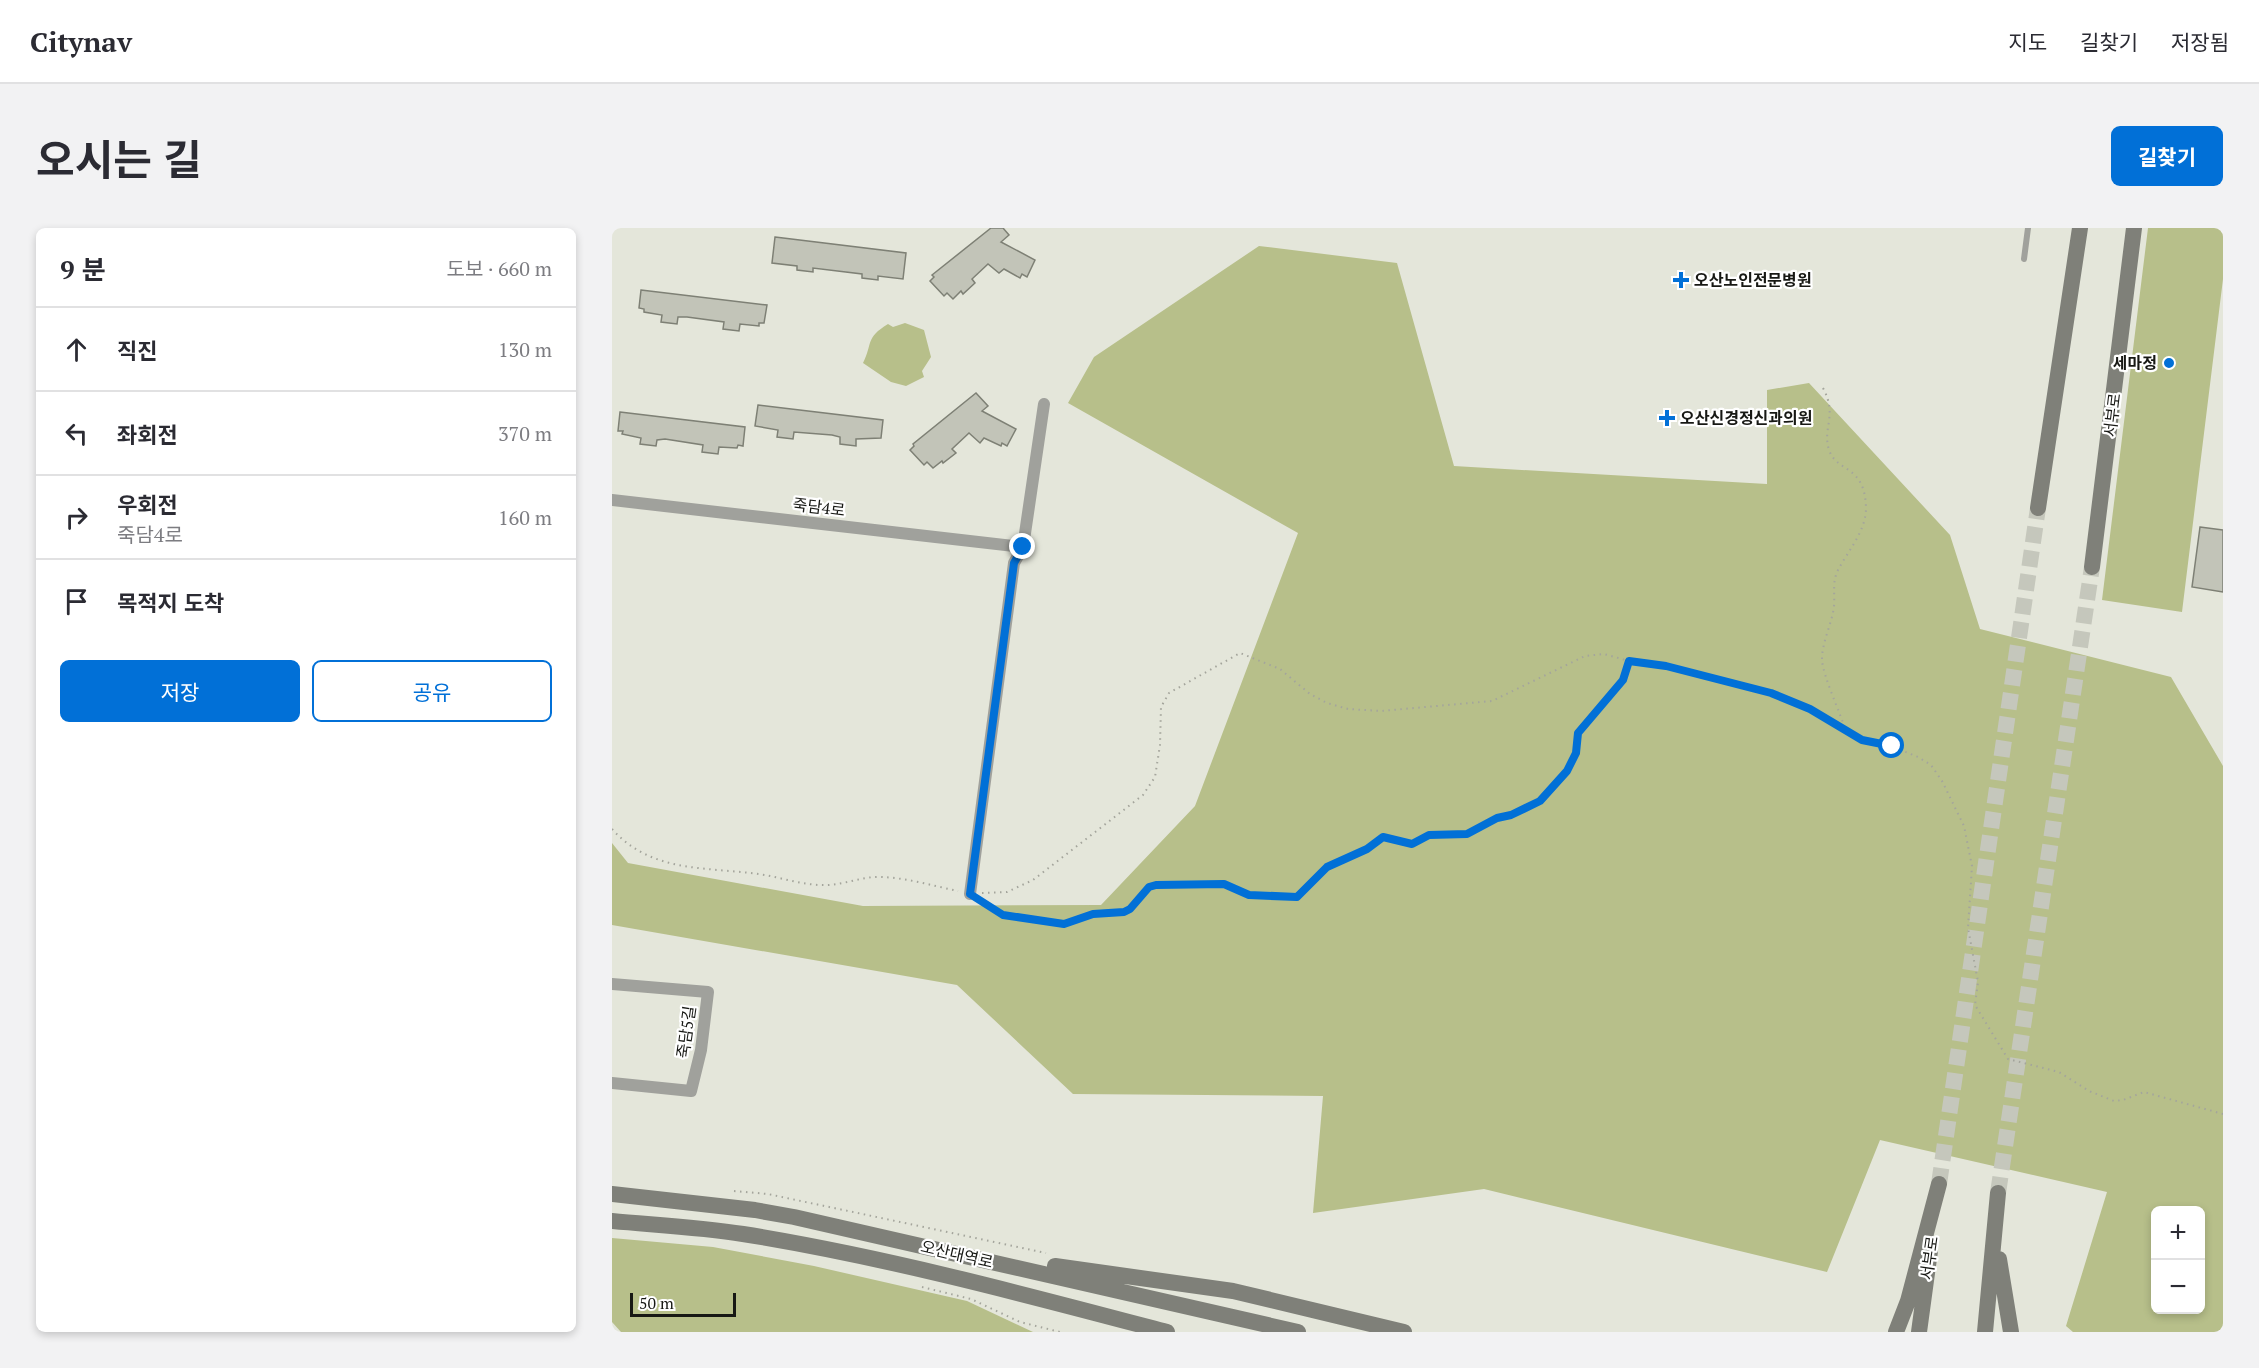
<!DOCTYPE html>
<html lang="ko">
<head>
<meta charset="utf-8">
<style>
	body { margin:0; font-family:"PT Serif","Noto Sans KR",serif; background:#f2f2f3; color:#2b2b33 }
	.controls { position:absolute; right:18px; bottom:18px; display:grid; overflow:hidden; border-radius:9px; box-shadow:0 3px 9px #0003 }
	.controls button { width:54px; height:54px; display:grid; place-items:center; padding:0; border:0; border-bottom:2px solid #e1e1e2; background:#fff; color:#2b2b33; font:30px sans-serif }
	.scale { position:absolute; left:18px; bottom:15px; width:106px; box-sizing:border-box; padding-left:6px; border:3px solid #171814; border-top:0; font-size:16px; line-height:21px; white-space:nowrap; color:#171814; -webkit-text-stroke:4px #fff; paint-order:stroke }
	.stop { position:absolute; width:18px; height:18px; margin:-14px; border:4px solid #0170d7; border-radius:50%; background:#fff }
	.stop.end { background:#0170d7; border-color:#fff; box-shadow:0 2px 6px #0008 }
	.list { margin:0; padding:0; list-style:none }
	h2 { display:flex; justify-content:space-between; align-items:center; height:78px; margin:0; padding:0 24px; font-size:26px }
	h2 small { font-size:20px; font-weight:400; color:#7c7c81 }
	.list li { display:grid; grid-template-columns:39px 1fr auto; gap:18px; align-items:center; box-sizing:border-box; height:84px; padding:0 24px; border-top:2px solid #e1e1e2 }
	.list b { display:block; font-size:22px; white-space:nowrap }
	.list p { margin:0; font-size:20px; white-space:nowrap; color:#7c7c81 }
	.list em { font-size:20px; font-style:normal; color:#7c7c81 }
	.actions { display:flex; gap:12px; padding:18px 24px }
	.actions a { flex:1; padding:14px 0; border:2px solid #0170d7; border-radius:9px; text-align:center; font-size:21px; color:#0170d7 }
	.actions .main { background:#0170d7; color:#fff }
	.icon { flex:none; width:33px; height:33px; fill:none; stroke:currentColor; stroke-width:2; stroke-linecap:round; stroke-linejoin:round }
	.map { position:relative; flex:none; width:1611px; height:1104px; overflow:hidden; border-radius:9px }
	header { display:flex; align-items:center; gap:36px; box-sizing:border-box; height:84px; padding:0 30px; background:#fff; border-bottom:2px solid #e1e1e2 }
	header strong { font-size:28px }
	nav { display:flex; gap:33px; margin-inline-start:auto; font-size:21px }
	.intro { display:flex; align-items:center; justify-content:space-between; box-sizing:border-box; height:144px; padding:0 36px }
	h1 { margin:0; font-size:42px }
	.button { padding:15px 27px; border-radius:9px; background:#0170d7; color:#fff; font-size:21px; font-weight:700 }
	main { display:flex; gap:36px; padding:0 36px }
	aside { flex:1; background:#fff; border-radius:9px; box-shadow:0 3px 9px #0003 }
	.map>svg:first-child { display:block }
</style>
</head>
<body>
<header>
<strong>Citynav</strong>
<nav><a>지도</a><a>길찾기</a><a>저장됨</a></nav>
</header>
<div class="intro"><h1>오시는 길</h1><a class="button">길찾기</a></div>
<main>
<aside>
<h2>9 분<small>도보 · 660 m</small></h2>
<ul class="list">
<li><svg class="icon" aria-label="ahead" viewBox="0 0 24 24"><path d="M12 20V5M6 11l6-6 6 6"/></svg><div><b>직진</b></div><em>130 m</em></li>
<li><svg class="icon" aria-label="left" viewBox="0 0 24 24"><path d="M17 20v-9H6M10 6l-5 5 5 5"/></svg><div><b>좌회전</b></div><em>370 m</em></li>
<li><svg class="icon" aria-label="right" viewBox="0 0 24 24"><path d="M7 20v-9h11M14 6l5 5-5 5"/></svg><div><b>우회전</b><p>죽담4로</p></div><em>160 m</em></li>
<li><svg class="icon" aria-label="arrive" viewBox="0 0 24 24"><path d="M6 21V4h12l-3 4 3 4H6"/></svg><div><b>목적지 도착</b></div></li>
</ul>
<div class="actions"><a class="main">저장</a><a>공유</a></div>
</aside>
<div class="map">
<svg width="1611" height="1104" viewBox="0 0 1611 1104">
	<rect width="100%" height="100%" fill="#e4e6da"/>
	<path fill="#b7bf8a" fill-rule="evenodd" d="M1536,0H1611V51L1570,384L1490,372Z
		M647,18L785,35L842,238L1155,256V162L1197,155L1338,307L1368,401L1559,449L1611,538V1104H1461L1454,1098L1495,964L1268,912L1215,1044L872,961L701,985L711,868L461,866L345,757L0,697V615L16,635L251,678L489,677L583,578L686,305L456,175L482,129ZM1544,982H1588V1082H1544Z
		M293,95L312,102L319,129L310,143L312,149L294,158L279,154L251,135C261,115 253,110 276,96L281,99Z
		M0,1010L101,1019L202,1038L355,1073L421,1104H9L0,1094Z"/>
	<path fill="#c2c4b8" stroke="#7e8075" stroke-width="1.5" d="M379,0H391L397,7L389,14L423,32L415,49L410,46L408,50L392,41L387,45L376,36L360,51L363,55L351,66L349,63L341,71L335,65L332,68L318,53L322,49L320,47Z
		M163,9L294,25L291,51L266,48V52L250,50V46L201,40V44L185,42V38L160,35Z
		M29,62L155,77L152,95H147V98L128,96L127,103L111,101L112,94L75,89H66L65,96L49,94L50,87L32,84V81L27,80Z
		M364,165L376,178L370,183L404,201L395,218L390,215L389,218L372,210L368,215L357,205L340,221L344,225L331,235L330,233L321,240L315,234L312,237L298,222L302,218L301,216Z
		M146,177L271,192L269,210L244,211V218L228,216V209L220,207L182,204L181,211L165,209L166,202L143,198Z
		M8,184L133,199L131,218L126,217L125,220L107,219L106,226L90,224L91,217L53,211L45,212L44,218L28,216L29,210L10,206L11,203H6Z
		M1588,299L1611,302V364L1580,359Z"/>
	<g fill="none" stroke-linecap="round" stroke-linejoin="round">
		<path stroke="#c5c7bc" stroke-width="16" stroke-dasharray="16 8" stroke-linecap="butt" d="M1327,956L1426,280
			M1386,965L1480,339"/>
		<path stroke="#a4a59c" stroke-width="2" stroke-dasharray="1.5 4.5" stroke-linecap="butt" d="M1211,160C1226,188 1210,199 1217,222C1225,245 1253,236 1254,280C1254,303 1236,323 1226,342C1220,354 1223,365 1222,378C1220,396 1210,413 1210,432C1211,448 1228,484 1233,501
			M0,601C41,647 98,638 153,647C174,651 195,658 216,657C235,656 251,648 270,649C295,650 322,658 346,663
			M370,665L395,664L421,652L531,567L543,549L548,517L549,479L557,465L628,425L668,441L698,466L715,475L736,481L769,483L880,473L973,428L992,426L1017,433L1054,438L1097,451L1159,465L1198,481L1250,512L1279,518L1306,529L1319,537L1330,553L1352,598L1360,638L1356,700L1366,754L1363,777L1396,831L1447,844L1477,863L1502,873L1511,872L1532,864L1611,886
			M368,673L391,686L452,696L481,686L511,684L518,681L537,659L544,657L612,656L637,667L685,669L715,639L755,621L771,609L800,616L817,607L855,606L885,590L899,587L928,573L955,543L964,525L966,505L1011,452L1017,433
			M122,963L156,966L434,1025
			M310,1059L359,1071L408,1094L448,1104"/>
		<path stroke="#a0a19c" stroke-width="6" d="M1412,31L1416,0"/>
		<path stroke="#a0a19c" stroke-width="12" d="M0,272L411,319
			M358,666L402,335L411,319L432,176
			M0,756L96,764L89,822L79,863L0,855"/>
		<path stroke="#7f8079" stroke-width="16" d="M1426,280L1468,0
			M1480,339L1522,0
			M0,966L143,982L182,989L686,1104
			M0,993C43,997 88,999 131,1006C274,1029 415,1067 555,1104
			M1387,1031L1399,1104
			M443,1038L621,1063L792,1104
			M1284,1104L1296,1073L1327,956
			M1307,1104L1318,1023
			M1373,1104L1386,965"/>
	</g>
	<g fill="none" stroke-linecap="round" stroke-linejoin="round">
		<path stroke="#0170d7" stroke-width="8" d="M411,319L402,335L358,666L391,687L452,696L481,686L512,684L518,681L537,659L544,657L612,656L637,667L685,669L715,639L755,621L771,609L800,616L817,607L855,606L885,590L899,587L928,573L955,543L964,525L966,505L1011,452L1017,433L1054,438L1159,465L1198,481L1250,512L1280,518"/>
	</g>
	<g fill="#0170d7" stroke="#fff" stroke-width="2">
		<path d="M1066 43h6v6h6v6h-6v6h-6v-6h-6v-6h6z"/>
		<circle cx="1557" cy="135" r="6"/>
		<path d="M1052 181h6v6h6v6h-6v6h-6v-6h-6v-6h6z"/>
	</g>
	<g text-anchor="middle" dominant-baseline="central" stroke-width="4.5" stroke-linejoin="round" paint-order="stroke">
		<g font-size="16" font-weight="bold" fill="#171814" stroke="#fff" text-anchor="start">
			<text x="1082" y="52">오산노인전문병원</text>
			<text x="1545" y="135" text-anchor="end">세마정</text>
			<text x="1068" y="190">오산신경정신과의원</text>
		</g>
		<g font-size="16" fill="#171814" stroke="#fff">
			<text transform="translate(1500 187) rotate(-83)">서부로</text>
			<text transform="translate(207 279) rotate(7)">죽담4로</text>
			<text transform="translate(74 804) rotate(-82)">죽담5길</text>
			<text transform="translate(345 1026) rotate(13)">오산대역로</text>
			<text transform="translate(1317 1030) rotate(-82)">서부로</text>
		</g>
	</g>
</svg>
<div class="controls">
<button>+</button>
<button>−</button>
</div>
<div class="scale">50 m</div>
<div class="stop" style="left:1280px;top:518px"></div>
<div class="stop end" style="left:411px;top:319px"></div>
</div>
</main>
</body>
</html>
